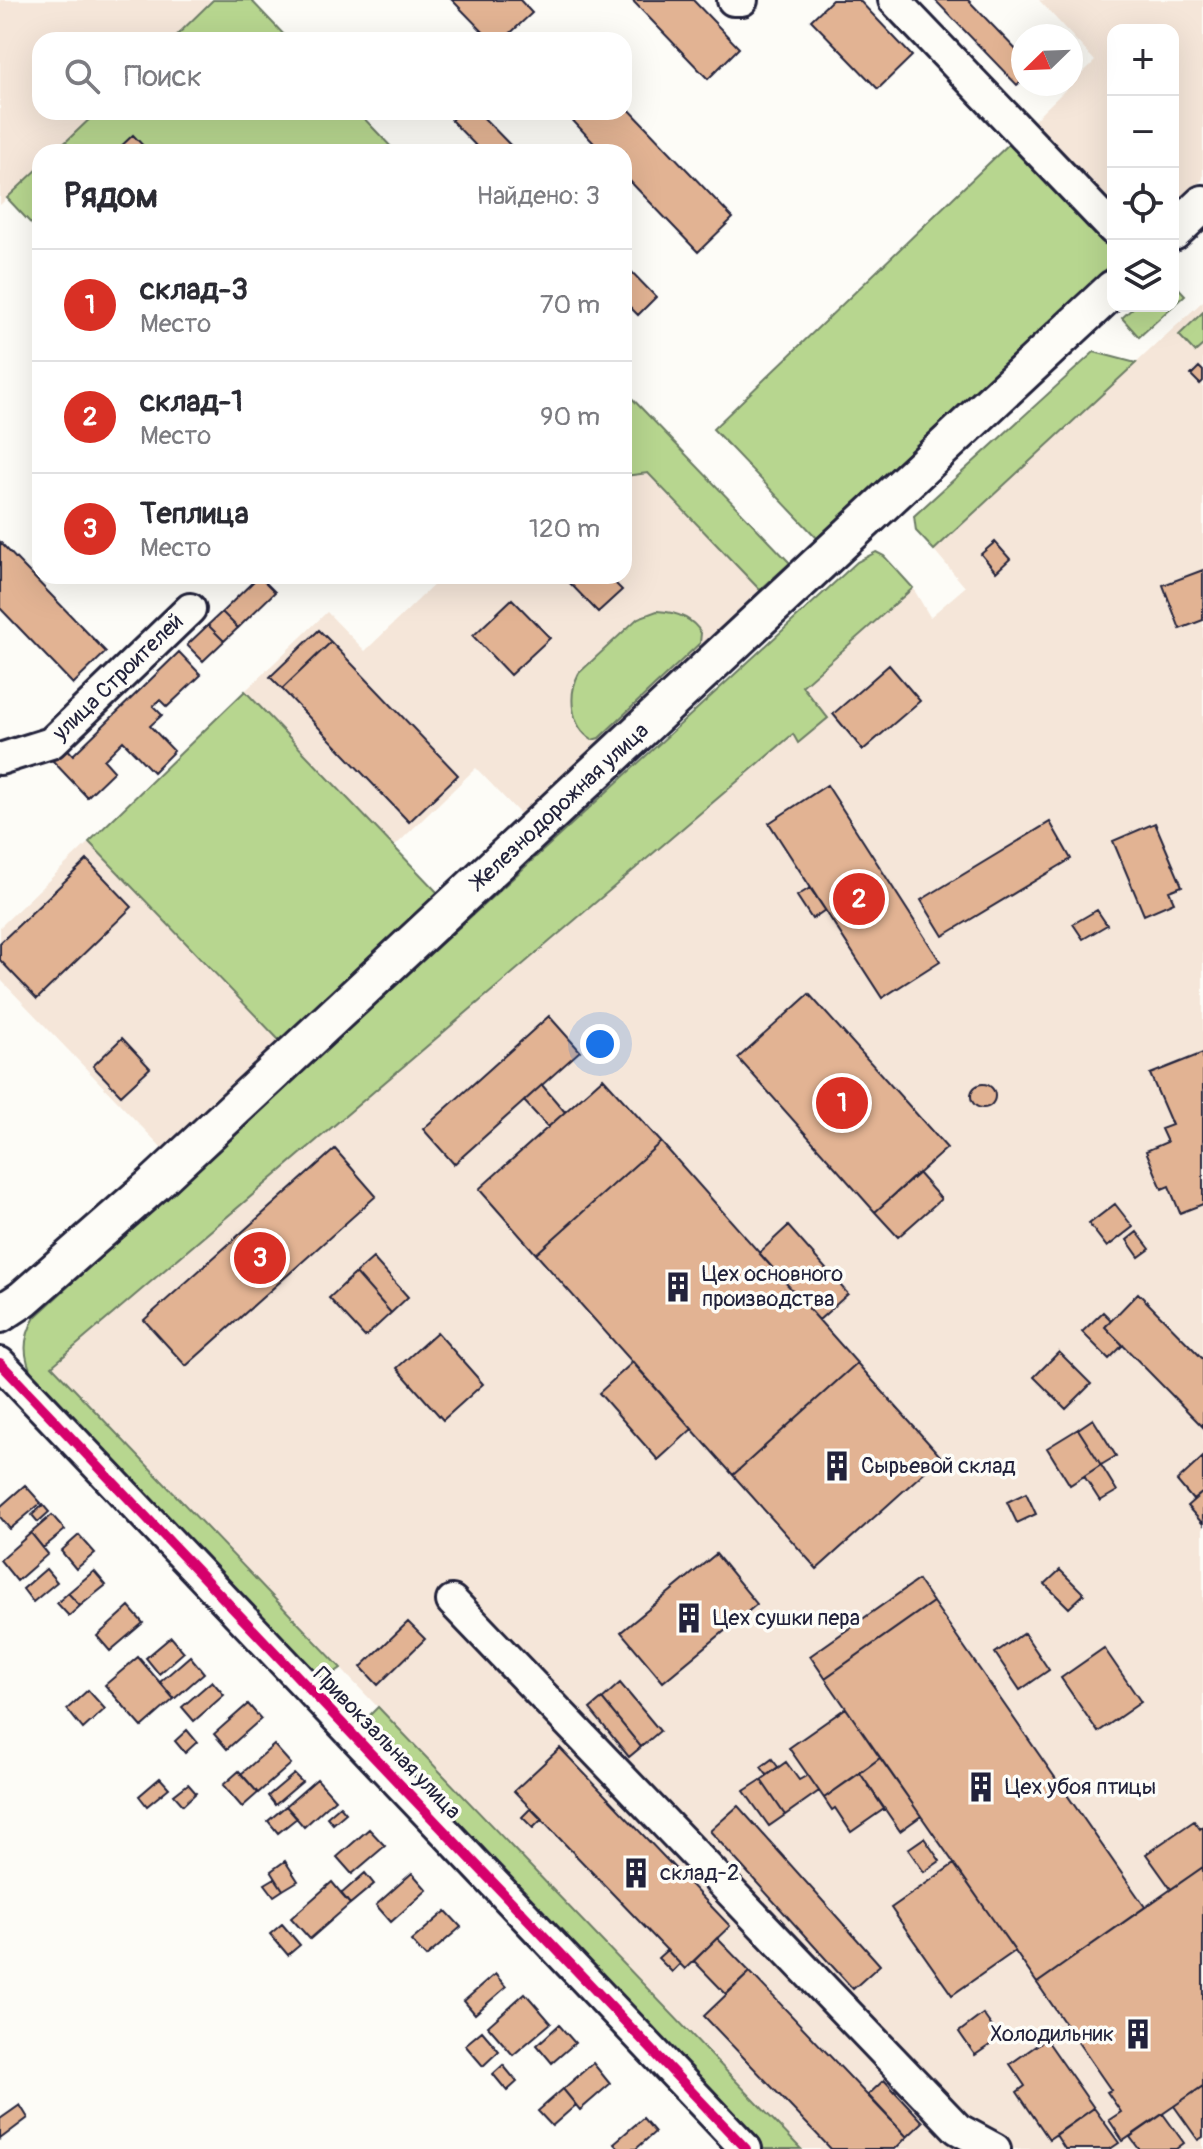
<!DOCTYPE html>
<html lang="ru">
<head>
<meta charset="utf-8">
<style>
	body { margin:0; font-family:Pangolin,sans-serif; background:#f7f7f7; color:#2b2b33 }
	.controls { position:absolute; right:24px; top:24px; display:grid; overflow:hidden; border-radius:16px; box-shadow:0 8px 32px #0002 }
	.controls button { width:72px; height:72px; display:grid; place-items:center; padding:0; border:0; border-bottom:2px solid #e1e1e2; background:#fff; color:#2b2b33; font:40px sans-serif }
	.compass { position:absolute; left:1011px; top:24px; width:72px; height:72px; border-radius:50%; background:#fff; box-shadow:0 8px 32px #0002; rotate:247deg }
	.you { position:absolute; left:600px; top:1044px; width:28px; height:28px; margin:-20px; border:6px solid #fff; border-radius:50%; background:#1a73e8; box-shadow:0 0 0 12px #1a73e833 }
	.badge { display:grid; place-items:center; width:52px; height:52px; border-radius:50%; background:#d93025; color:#fff; font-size:26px; font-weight:700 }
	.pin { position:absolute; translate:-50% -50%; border:4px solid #fff; box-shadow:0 2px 8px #0006 }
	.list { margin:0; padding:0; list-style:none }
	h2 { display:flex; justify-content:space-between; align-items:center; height:104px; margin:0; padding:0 32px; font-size:34px }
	h2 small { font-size:26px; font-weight:400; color:#7c7c81 }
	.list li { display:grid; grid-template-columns:52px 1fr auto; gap:24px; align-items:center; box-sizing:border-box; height:112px; padding:0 32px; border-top:2px solid #e1e1e2 }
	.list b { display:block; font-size:30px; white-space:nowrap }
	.list p { margin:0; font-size:26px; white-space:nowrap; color:#7c7c81 }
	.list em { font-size:26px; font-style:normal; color:#7c7c81 }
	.icon { flex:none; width:44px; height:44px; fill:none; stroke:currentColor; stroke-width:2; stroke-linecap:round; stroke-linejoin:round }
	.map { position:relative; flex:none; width:1203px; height:2149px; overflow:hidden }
	.search { position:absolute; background:#fff; box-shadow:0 8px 32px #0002; left:32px; top:32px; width:600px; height:88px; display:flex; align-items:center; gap:20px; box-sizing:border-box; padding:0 28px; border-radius:24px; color:#7c7c81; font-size:30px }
	.panel { position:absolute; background:#fff; box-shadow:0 8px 32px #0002; left:32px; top:144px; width:600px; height:440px; border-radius:24px }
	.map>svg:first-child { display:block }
</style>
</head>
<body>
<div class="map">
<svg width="1203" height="2149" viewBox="0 0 1203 2149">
	<rect width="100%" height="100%" fill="#fdfcf7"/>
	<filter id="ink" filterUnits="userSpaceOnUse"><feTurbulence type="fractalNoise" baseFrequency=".0125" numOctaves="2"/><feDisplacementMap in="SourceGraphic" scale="16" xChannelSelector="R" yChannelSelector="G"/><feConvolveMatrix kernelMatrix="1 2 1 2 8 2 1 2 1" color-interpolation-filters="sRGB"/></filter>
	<g filter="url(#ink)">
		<path fill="#f5e6d9" d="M0,0H213L172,40H40V112H97L55,152H40V167L0,205Z
			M1039,0H1203V179L1173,207V30H1113V215L1028,126L1095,61Z
			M1203,301V2149H801L51,1366L793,734L799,742L827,718L802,686L913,588L930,617L965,587L934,550Z
			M648,473L760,590L521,815L476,768L394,847L245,691L327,612L365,651L443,576H624V476Z
			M89,842L280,1041L164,1150L0,979V927Z"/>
		<path fill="#b7d68f" stroke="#6c7c65" stroke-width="2" d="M213,0H251L289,40H172Z
			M97,112H358L396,152H55Z
			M1012,141L1113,247V263L817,538L713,429Z
			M40,167V233L7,198Z
			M1173,282L1185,295L1139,337L1122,318L1135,306H1173Z
			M1203,312V345L1195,352L1179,335Z
			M1094,352L1136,363L934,550L916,531L914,516Z
			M624,390L790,563L760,590L648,473L624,476Z
			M876,552L884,556L913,588L802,686L828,718L798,743L793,734L52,1366L341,1668L325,1679L313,1678L34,1379C23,1356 22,1340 35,1317L857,562Z
			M657,611C675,612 692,617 701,633L700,643L599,738L592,740C570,726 568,694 579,673L638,618Z
			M245,691L438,893L280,1041L89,842Z
			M378,1707L801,2149H764L363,1733L364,1721Z"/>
		<path fill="#e2b393" stroke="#22223b" stroke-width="2" d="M452,0H520L532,13L503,40H491Z
			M632,0H693L739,48L708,79Z
			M832,0H859L912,56L878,89L811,20Z
			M935,0H968L1023,57V80L1017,85Z
			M624,104L733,218L698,252L624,175V152H602L565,112H624Z
			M460,112H478L517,152H482L451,120Z
			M133,135L149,152H115Z
			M624,264L656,297L638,315L624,301Z
			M1199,367L1203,371V381L1200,384L1191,375Z
			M0,542L106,652L73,684L0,608Z
			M995,542L1010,559L996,572L981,554Z
			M1203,570V620L1180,629L1163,585Z
			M259,576L275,592L238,628L222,612Z
			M563,576H608L622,590L598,612Z
			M512,599L550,638L510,675L473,636Z
			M222,612L238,628L224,641L208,625Z
			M208,625L224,641L203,661L187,645Z
			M319,630L331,642L282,689L270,677Z
			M331,642L458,775L409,822L282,689Z
			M179,652L201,675L167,707L160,700L153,706L162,715L150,726L174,751L153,772L123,741L104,760L114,771L87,797L51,759L65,746L73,755Z
			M889,665L920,701L863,750L833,714Z
			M827,785L940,961L882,998L769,823Z
			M1050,822L1071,859L943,936L921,900Z
			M1155,823L1182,886L1169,891L1174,902L1144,915L1113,841Z
			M87,860L132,907L37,999L0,960V943Z
			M810,888L825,910L812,919L797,896Z
			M1097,910L1107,925L1083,939L1073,924Z
			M809,994L947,1148L875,1212L738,1058Z
			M549,1016L580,1051L454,1164L423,1129Z
			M122,1038L150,1068L121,1095L93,1066Z
			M1203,1053V1204L1180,1213L1169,1186L1162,1189L1146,1151L1167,1142L1161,1129L1172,1125L1150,1074Z
			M603,1078L661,1142L536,1254L479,1189Z
			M971 1096a12 12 0 1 1 24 0a12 12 0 1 1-24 0Z
			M542,1085L565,1112L548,1127L524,1101Z
			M661,1142L857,1363L733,1475L536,1254Z
			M335,1149L376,1196L186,1366L144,1320Z
			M918,1173L941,1199L898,1237L875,1212Z
			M1115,1204L1133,1227L1107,1247L1089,1224Z
			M788,1226L848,1294L819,1320L759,1253Z
			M1137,1232L1150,1249L1139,1257L1127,1240Z
			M373,1258L408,1297L391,1313L356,1273Z
			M356,1273L391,1313L365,1337L329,1298Z
			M1138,1293L1203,1359V1427L1105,1327Z
			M1103,1312L1111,1320L1105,1327L1123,1345L1109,1359L1082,1332Z
			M437,1332L483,1384L443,1420L397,1368Z
			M1059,1352L1091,1384L1066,1409L1034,1377Z
			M633,1362L692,1429L658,1460L599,1393Z
			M857,1363L941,1457L817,1569L733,1475Z
			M1093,1419L1116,1456L1101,1465L1078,1429Z
			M1078,1429L1101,1465L1070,1485L1047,1448Z
			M1203,1457V1492L1193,1500L1177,1481Z
			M1101,1465L1117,1491L1100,1501L1084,1476Z
			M25,1485L41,1503L10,1529L0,1517V1507Z
			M1203,1492V1524L1187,1506Z
			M1026,1493L1036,1514L1017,1523L1007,1502Z
			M43,1505L49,1512L38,1522L32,1515Z
			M52,1515L65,1530L43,1548L31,1533Z
			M31,1533L48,1554L17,1581L0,1560Z
			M79,1535L95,1553L76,1569L61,1551Z
			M716,1554L757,1604L663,1682L621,1632Z
			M46,1569L57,1582L33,1602L23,1589Z
			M1060,1570L1084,1594L1069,1608L1045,1584Z
			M94,1571L106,1585L80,1606L68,1593Z
			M918,1580L933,1602L825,1678L810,1656Z
			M68,1593L80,1606L69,1616L57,1603Z
			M933,1602L1145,1907L1037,1983L825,1678Z
			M129,1607L143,1623L110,1651L97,1636Z
			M408,1622L425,1639L378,1685L361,1667Z
			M1024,1633L1049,1670L1020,1690L995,1653Z
			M171,1637L184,1652L159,1674L146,1658Z
			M1104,1648L1141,1702L1098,1732L1061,1678Z
			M190,1656L204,1673L174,1699L160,1682Z
			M138,1657L174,1699L142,1727L105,1685Z
			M212,1681L224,1695L194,1721L182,1707Z
			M620,1683L660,1731L641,1747L602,1699Z
			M88,1690L105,1709L83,1729L67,1709Z
			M602,1699L641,1747L629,1757L590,1709Z
			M248,1704L261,1719L227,1749L214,1734Z
			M846,1708L880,1758L824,1798L789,1748Z
			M187,1730L197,1742L185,1753L175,1741Z
			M274,1745L291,1764L258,1793L241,1774Z
			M560,1748L730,1926L685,1969L514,1791Z
			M880,1758L921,1816L900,1831L860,1773Z
			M772,1759L778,1767L767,1775L761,1767Z
			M786,1762L799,1780L808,1775L819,1791L785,1815L761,1780Z
			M239,1771L258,1793L242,1807L223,1785Z
			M860,1773L884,1809L851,1832L835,1808L832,1810L824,1798Z
			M294,1774L302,1782L275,1805L268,1796Z
			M160,1778L169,1788L147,1806L139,1796Z
			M317,1779L335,1799L304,1827L286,1806Z
			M761,1780L785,1815L769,1826L744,1791Z
			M188,1784L196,1793L183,1805L174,1795Z
			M286,1806L297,1818L278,1833L268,1821Z
			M340,1806L346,1813L333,1824L327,1817Z
			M738,1806L880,1965L853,1989L710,1831Z
			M531,1808L542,1819L533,1828L522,1817Z
			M1194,1821L1200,1829L1203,1826V1867L1171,1889L1146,1854Z
			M369,1829L385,1846L352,1874L337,1857Z
			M924,1838L940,1861L924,1872L908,1849Z
			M285,1861L298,1881L283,1890L271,1871Z
			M954,1864L1015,1951L952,1995L891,1908Z
			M1203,1867V2086L1123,2141L1109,2120L1121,2112L1107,2092L1111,2090L1037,1983Z
			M365,1873L374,1884L350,1904L341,1894Z
			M412,1873L427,1890L391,1922L376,1905Z
			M275,1878L283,1890L274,1896L265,1884Z
			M332,1882L350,1904L310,1939L291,1918Z
			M446,1911L461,1927L426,1957L411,1941Z
			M282,1924L300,1945L288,1955L270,1934Z
			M717,1938L750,1972L726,1994L694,1961Z
			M667,1950L680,1964L672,1972L658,1958Z
			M750,1972L907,2137L895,2149H831L704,2016Z
			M495,1974L506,1987L475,2014L464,2001Z
			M525,1993L551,2023L513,2055L488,2026Z
			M983,2014L1000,2038L975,2055L959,2032Z
			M559,2025L575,2043L552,2063L537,2045Z
			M482,2031L499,2051L483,2066L465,2045Z
			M1046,2039L1094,2108L1049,2139L1017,2092L1025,2086L1010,2064Z
			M593,2063L610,2084L580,2110L563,2089Z
			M503,2065L517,2082L507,2091L493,2074Z
			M884,2080L923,2122L907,2137L868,2095Z
			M1203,2086V2137L1198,2140L1174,2106Z
			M563,2089L576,2105L552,2126L538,2111Z
			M20,2105L28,2118L0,2139V2119Z
			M1094,2108L1119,2143L1110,2149H1065L1056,2135Z
			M1163,2114L1184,2143L1176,2149H1139L1130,2137Z
			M643,2118L655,2132L636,2149H620L614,2143Z"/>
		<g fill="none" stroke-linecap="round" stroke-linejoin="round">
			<g stroke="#22223b" stroke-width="36">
				<path id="minor" d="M733,0H742
					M894,0L1113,229
					M0,759L51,743L190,609
					M0,1363L746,2149
					M452,1601L958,2129L995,2149"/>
			</g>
			<g stroke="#22223b" stroke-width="42">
				<path id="major" d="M1173,232L1203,204
					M0,1314L23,1299L153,1185L1113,289"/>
			</g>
			<use href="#minor" stroke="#fdfcf7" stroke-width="30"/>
			<use href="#major" stroke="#fdfcf7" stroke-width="36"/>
			<g stroke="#fdfcf7" stroke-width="15">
				<path id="cycleway" d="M0,1363L746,2149"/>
			</g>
			<use href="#cycleway" stroke="#d6006c" stroke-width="10"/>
		</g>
	</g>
	<defs>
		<g id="building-bare" transform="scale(2.4)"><path d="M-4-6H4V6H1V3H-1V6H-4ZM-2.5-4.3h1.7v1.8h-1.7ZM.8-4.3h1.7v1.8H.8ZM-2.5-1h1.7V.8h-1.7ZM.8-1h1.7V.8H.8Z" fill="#22223b" stroke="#fdfcf7" stroke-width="2.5" paint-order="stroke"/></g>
	</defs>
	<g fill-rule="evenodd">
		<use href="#building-bare" x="678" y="1287"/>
		<use href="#building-bare" x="837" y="1466"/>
		<use href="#building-bare" x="689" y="1618"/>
		<use href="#building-bare" x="981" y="1787"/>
		<use href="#building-bare" x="636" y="1873"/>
		<use href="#building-bare" x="1138" y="2034"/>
	</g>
	<g text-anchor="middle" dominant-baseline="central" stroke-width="7" stroke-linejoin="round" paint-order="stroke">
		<g font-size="22" fill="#22223b" stroke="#fdfcf7">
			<text transform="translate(118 677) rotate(-44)">улица Строителей</text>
			<text transform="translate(560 806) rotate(-43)">Железнодорожная улица</text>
			<text transform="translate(387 1743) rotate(46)">Привокзальная улица</text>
		</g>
		<g font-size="22" fill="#22223b" stroke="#fdfcf7" text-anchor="start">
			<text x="702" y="1274">Цех основного<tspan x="702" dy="25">производства</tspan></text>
			<text x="861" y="1466">Сырьевой склад</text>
			<text x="713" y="1618">Цех сушки пера</text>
			<text x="1005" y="1787">Цех убоя птицы</text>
			<text x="660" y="1873">склад-2</text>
			<text x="1114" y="2034" text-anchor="end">Холодильник</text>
		</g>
	</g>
</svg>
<div class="controls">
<button>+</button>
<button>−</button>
<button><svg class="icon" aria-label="locate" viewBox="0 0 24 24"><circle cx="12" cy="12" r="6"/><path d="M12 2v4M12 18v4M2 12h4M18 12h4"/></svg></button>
<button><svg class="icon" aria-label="layers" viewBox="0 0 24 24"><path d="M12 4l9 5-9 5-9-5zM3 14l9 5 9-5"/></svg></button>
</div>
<svg class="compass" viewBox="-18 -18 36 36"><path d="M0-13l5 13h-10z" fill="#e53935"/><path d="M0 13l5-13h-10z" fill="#7c7c81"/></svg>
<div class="you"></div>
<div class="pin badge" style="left:842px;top:1103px">1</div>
<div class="pin badge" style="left:859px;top:899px">2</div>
<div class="pin badge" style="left:260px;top:1258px">3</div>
<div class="search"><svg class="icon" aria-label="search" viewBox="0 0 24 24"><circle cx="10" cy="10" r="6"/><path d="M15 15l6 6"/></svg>Поиск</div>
<section class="panel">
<h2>Рядом<small>Найдено: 3</small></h2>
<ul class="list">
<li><span class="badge">1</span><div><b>склад-3</b><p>Место</p></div><em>70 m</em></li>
<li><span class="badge">2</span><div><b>склад-1</b><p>Место</p></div><em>90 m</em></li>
<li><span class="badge">3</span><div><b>Теплица</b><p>Место</p></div><em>120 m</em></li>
</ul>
</section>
</div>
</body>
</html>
